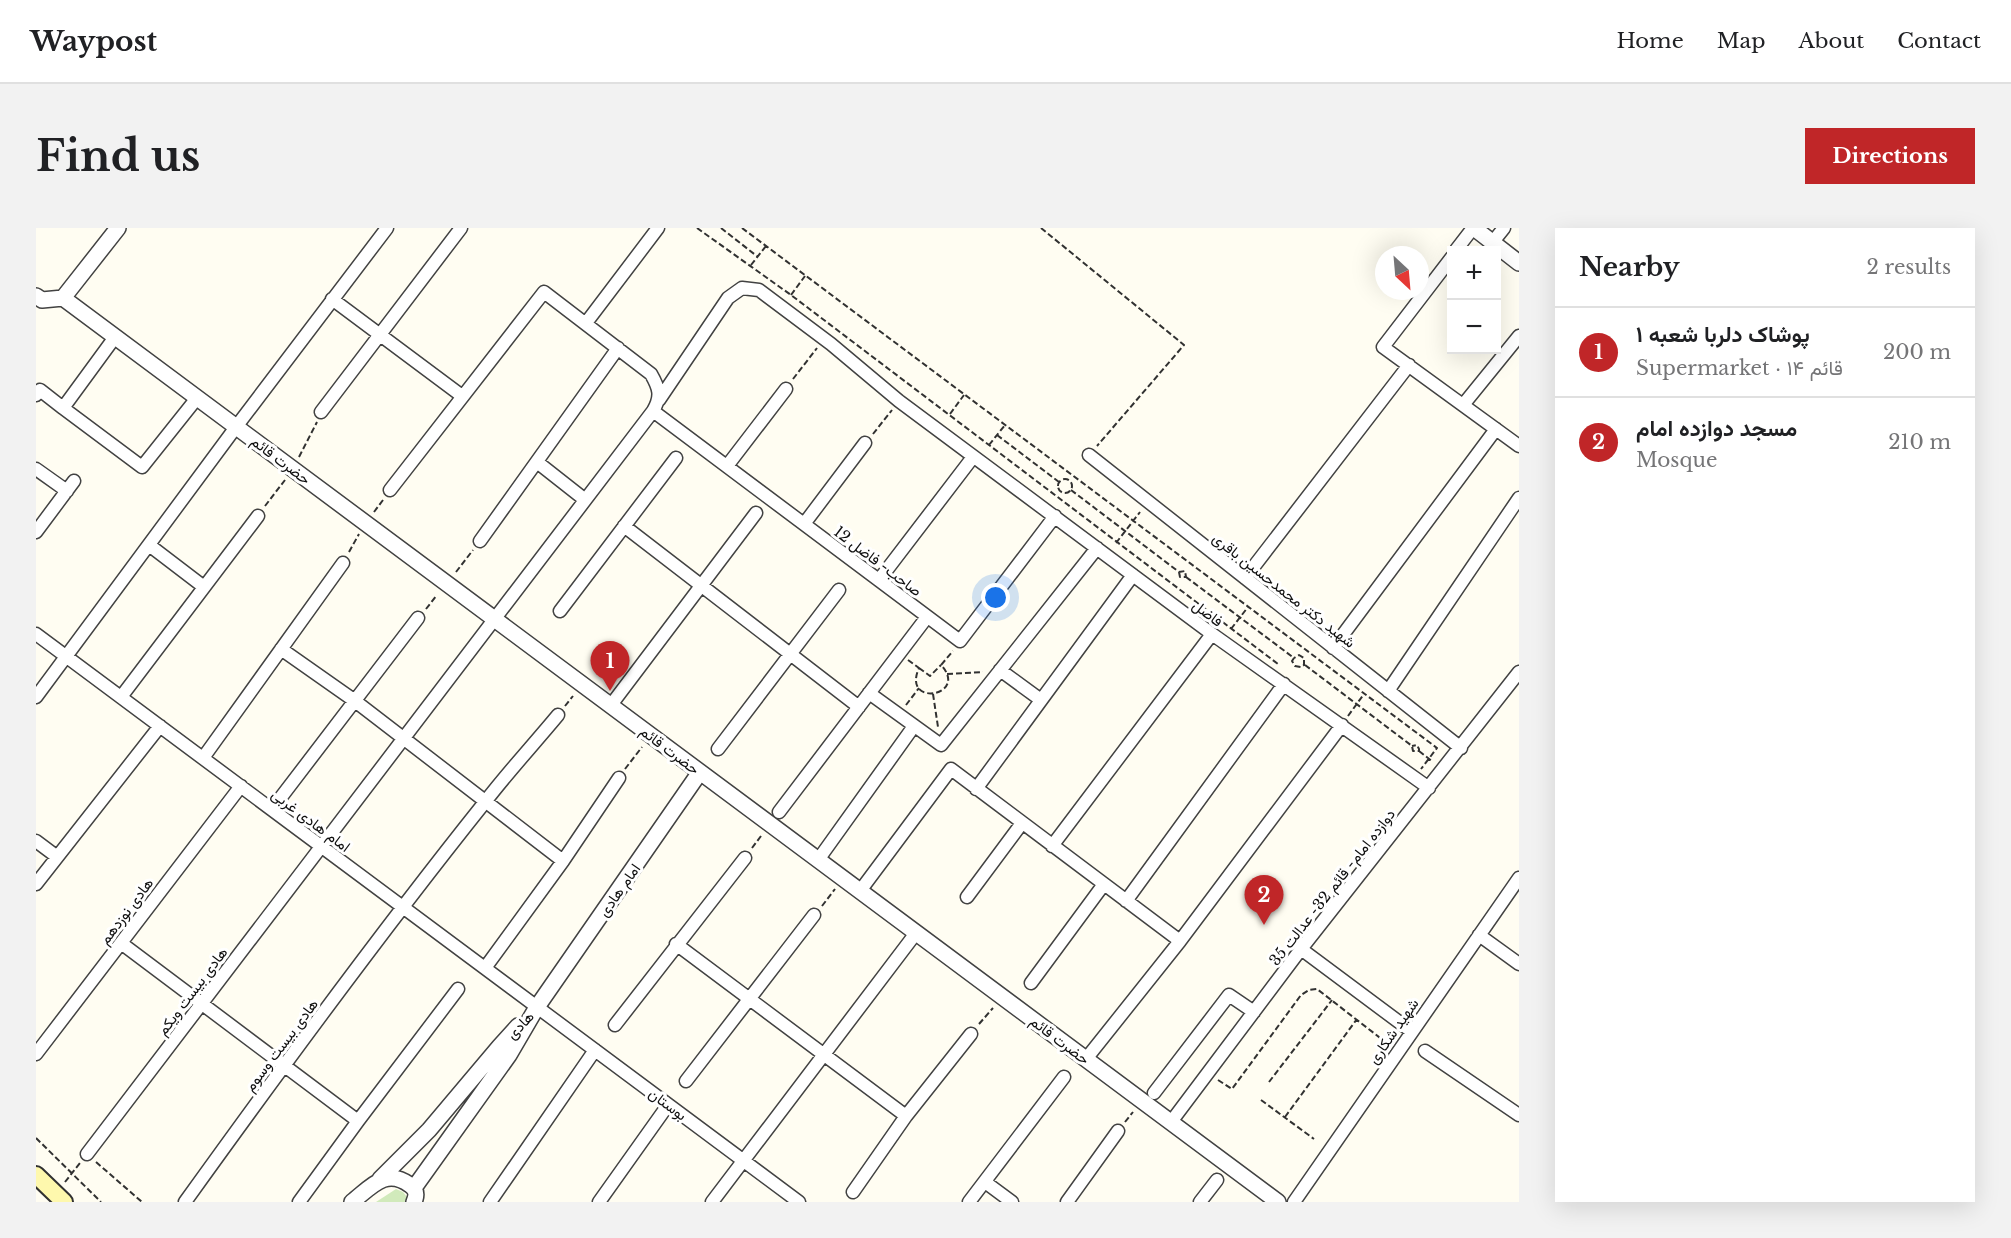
<!DOCTYPE html>
<html lang="en">
<head>
<meta charset="utf-8">
<style>
	body { margin:0; font-family:"Libre Baskerville",Vazirmatn,serif; background:#f2f2f2; color:#202124 }
	.controls { position:absolute; right:18px; top:18px; display:grid; overflow:hidden; border-radius:0px; box-shadow:0 6px 24px #0002 }
	.controls button { width:54px; height:54px; display:grid; place-items:center; padding:0; border:0; border-bottom:2px solid #e0e0e0; background:#fff; color:#202124; font:30px sans-serif }
	.compass { position:absolute; left:1339px; top:18px; width:54px; height:54px; border-radius:50%; background:#fff; box-shadow:0 6px 24px #0002; rotate:154deg }
	.you { position:absolute; left:960px; top:370px; width:21px; height:21px; margin:-15px; border:4px solid #fff; border-radius:50%; background:#1a73e8; box-shadow:0 0 0 9px #1a73e833 }
	.badge { display:grid; place-items:center; width:39px; height:39px; border-radius:50%; background:#c02628; color:#fff; font-size:20px; font-weight:700 }
	.pin { position:absolute; translate:-50% -50px; filter:drop-shadow(0 2px 3px #0008) }
	.pin::after { content:''; position:absolute; top:32px; width:21px; height:18px; background:inherit; clip-path:polygon(0 0,100% 0,50% 100%) }
	.list { margin:0; padding:0; list-style:none }
	h2 { display:flex; justify-content:space-between; align-items:center; height:78px; margin:0; padding:0 24px; font-size:26px }
	h2 small { font-size:20px; font-weight:400; color:#757577 }
	.list li { display:grid; grid-template-columns:39px 1fr auto; gap:18px; align-items:center; box-sizing:border-box; height:90px; padding:0 24px; border-top:2px solid #e0e0e0 }
	.list b { display:block; font-size:22px; white-space:nowrap }
	.list p { margin:0; font-size:20px; white-space:nowrap; color:#757577 }
	.list em { font-size:20px; font-style:normal; color:#757577 }
	.map { position:relative; flex:none; width:1483px; height:974px; overflow:hidden; border-radius:0px }
	header { display:flex; align-items:center; gap:36px; box-sizing:border-box; height:84px; padding:0 30px; background:#fff; border-bottom:2px solid #e0e0e0 }
	header strong { font-size:28px }
	nav { display:flex; gap:33px; margin-inline-start:auto; font-size:21px }
	.intro { display:flex; align-items:center; justify-content:space-between; box-sizing:border-box; height:144px; padding:0 36px }
	h1 { margin:0; font-size:42px }
	.button { padding:15px 27px; border-radius:0px; background:#c02628; color:#fff; font-size:21px; font-weight:700 }
	main { display:flex; gap:36px; padding:0 36px }
	aside { flex:1; background:#fff; border-radius:0px; box-shadow:0 6px 24px #0002 }
	.map>svg:first-child { display:block }
</style>
</head>
<body>
<header>
<strong>Waypost</strong>
<nav><a>Home</a><a>Map</a><a>About</a><a>Contact</a></nav>
</header>
<div class="intro"><h1>Find us</h1><a class="button">Directions</a></div>
<main>
<div class="map">
<svg width="1483" height="974" viewBox="0 0 1483 974">
	<rect width="100%" height="100%" fill="#fffdf2"/>
	<path fill="#d1eabb" d="M360,961L367,964L371,969L369,974H340Z"/>
	<g fill="none" stroke-linecap="round" stroke-linejoin="round">
		<g stroke="#424242" stroke-width="15">
			<path id="minor" d="M1456,15L1468,0
				M1420,22L1437,0
				M1416,29L1347,119L1483,218
				M296,71L426,168
				M550,95L622,0
				M0,167L4,162L27,180L79,109
				M623,172L692,70L706,60L723,62L795,116L863,173L1176,406L1393,560
				M1427,177L1483,108
				M27,180L106,239L161,170
				M617,183L924,413L1019,288
				M285,184L425,0
				M1053,227L1425,520
				M501,234L548,271
				M691,238L750,161
				M0,241L31,263
				M768,296L829,215
				M588,298L823,479
				M0,304L38,253
				M444,313L582,120
				M113,317L168,359
				M1209,350L1373,137
				M843,352L937,229
				M524,383L640,230
				M0,406L763,974
				M1297,420L1460,201
				M245,421L319,473L527,633
				M964,442L1005,472
				M1352,463L1483,270
				M833,465L905,517L1061,320
				M0,469L200,199L351,0
				M85,469L222,288
				M575,477L720,285
				M682,521L803,362
				M167,530L307,335
				M940,561L1097,347
				M236,581L382,390
				M743,584L891,389
				M0,613L20,628
				M1016,618L1176,406
				M782,632L878,498
				M0,656L124,498
				M824,663L915,541L1144,713
				M931,669L986,595
				M1090,673L1248,456
				M1443,707L1483,736
				M85,715L322,893
				M640,716L870,888
				M1265,721L1375,803
				M449,740L527,633L583,550
				M995,755L1068,656
				M579,797L709,630
				M1389,823L1483,887
				M0,826L205,558
				M1050,831L1144,713L1306,497
				M650,853L778,687
				M1118,865L1193,767L1218,784
				M1135,894L1265,721L1483,444
				M51,926L617,183C626,168 623,160 615,146L508,64L354,262
				M949,954L976,974
				M817,964L870,888L935,806
				M149,974C246,839 345,704 449,574C472,544 498,516 522,487
				M263,974L322,893L422,761
				M454,974L559,822
				M563,974L632,877
				M676,974L880,705
				M933,974L1028,849
				M1031,974L1082,903
				M1164,974L1181,952
				M1258,974L1483,650"/>
		</g>
		<g stroke="#424242" stroke-width="18">
			<path id="tertiary" d="M1438,0L1483,35
				M0,68L6,72L27,70L82,0
				M27,70L1242,974
				M344,951L393,902L463,819L482,798
				M378,960L473,827L501,779L664,544
				M316,974C335,959 350,939 374,957C381,962 381,967 378,974"/>
		</g>
		<g stroke="#313131" stroke-width="20">
			<path id="secondary" d="M0,947L28,974"/>
		</g>
		<path stroke="#313131" stroke-width="2" stroke-dasharray="6 3" stroke-linecap="butt" d="M661,0L755,67L1242,436
			M685,0L722,29
			M706,0L1401,520L1385,541
			M1005,0L1148,117L1061,218
			M715,37L730,18
			M755,67L769,48
			M757,151L781,120
			M914,186L928,167
			M837,206L856,182
			M961,207L1023,254
			M953,217L969,197
			M263,229L281,194
			M1022 258a7 7 0 1 1 14 0a7 7 0 1 1-14 0Z
			M1035,262L1143,344L1149,343L1150,349H1144L1143,344
			M229,278L249,252
			M338,284L347,272
			M1080,315L1104,284
			M313,324L323,306
			M420,344L437,322
			M1150,349L1258,430L1256,433L1259,438L1265,439L1268,437V430L1263,427L1258,430
			M390,381L401,367
			M1195,401L1212,379
			M872,432L883,440C865,480 934,468 905,437L917,423
			M1269,437L1376,518L1377,523H1383V521L1381,517L1376,518
			M883,440L894,448L905,437
			M911,446L947,444
			M897,466L902,499
			M870,477L883,460
			M529,478L537,468
			M1312,488L1328,466
			M1383,523L1397,534
			M589,541L606,519
			M716,620L725,608
			M786,678L799,661
			M943,796L957,780
			M1182,852L1196,861L1265,767L1273,762L1281,761L1352,816
			M1233,854L1296,772
			M1225,872L1278,911
			M1249,889L1321,791
			M1089,894L1097,884
			M0,910L65,974
			M60,934L106,974
			M29,954L44,935"/>
		<use href="#minor" stroke="#fff" stroke-width="12"/>
		<use href="#tertiary" stroke="#fff" stroke-width="15"/>
		<use href="#secondary" stroke="#fef8ad" stroke-width="16"/>
	</g>
	<g text-anchor="middle" dominant-baseline="central" stroke-width="6" stroke-linejoin="round" paint-order="stroke">
		<g font-size="15" fill="#0f0f0f" stroke="#fff">
			<text transform="translate(245 232) rotate(37)">حضرت قائم</text>
			<text transform="translate(842 333) rotate(37)">صاحب- فاضل 12</text>
			<text transform="translate(1248 362) rotate(38)">شهید دکتر محمدحسین باقری</text>
			<text transform="translate(1172 385) rotate(37)">فاضل</text>
			<text transform="translate(634 522) rotate(37)">حضرت قائم</text>
			<text transform="translate(275 592) rotate(37)">امام هادی غربی</text>
			<text transform="translate(1296 659) rotate(-52)">دوازده امام- قائم 32- عدالت 35</text>
			<text transform="translate(583 662) rotate(-55)">امام هادی</text>
			<text transform="translate(90 683) rotate(-53)">هادی نوزدهم</text>
			<text transform="translate(156 763) rotate(-53)">هادی بیست ویکم</text>
			<text transform="translate(484 797) rotate(-46)">هادی</text>
			<text transform="translate(1357 803) rotate(-55)">شهید شکاری</text>
			<text transform="translate(1024 812) rotate(37)">حضرت قائم</text>
			<text transform="translate(245 817) rotate(-53)">هادی بیست وسوم</text>
			<text transform="translate(632 876) rotate(37)">بوستان</text>
		</g>
	</g>
</svg>
<div class="controls">
<button>+</button>
<button>−</button>
</div>
<svg class="compass" viewBox="-18 -18 36 36"><path d="M0-13l5 13h-10z" fill="#e53935"/><path d="M0 13l5-13h-10z" fill="#757577"/></svg>
<div class="you"></div>
<div class="pin badge" style="left:574px;top:463px">1</div>
<div class="pin badge" style="left:1228px;top:697px">2</div>
</div>
<aside>
<h2>Nearby<small>2 results</small></h2>
<ul class="list">
<li><span class="badge">1</span><div><b>پوشاک دلربا شعبه ۱</b><p>Supermarket · قائم ۱۴</p></div><em>200 m</em></li>
<li><span class="badge">2</span><div><b>مسجد دوازده امام</b><p>Mosque</p></div><em>210 m</em></li>
</ul>
</aside>
</main>
</body>
</html>
